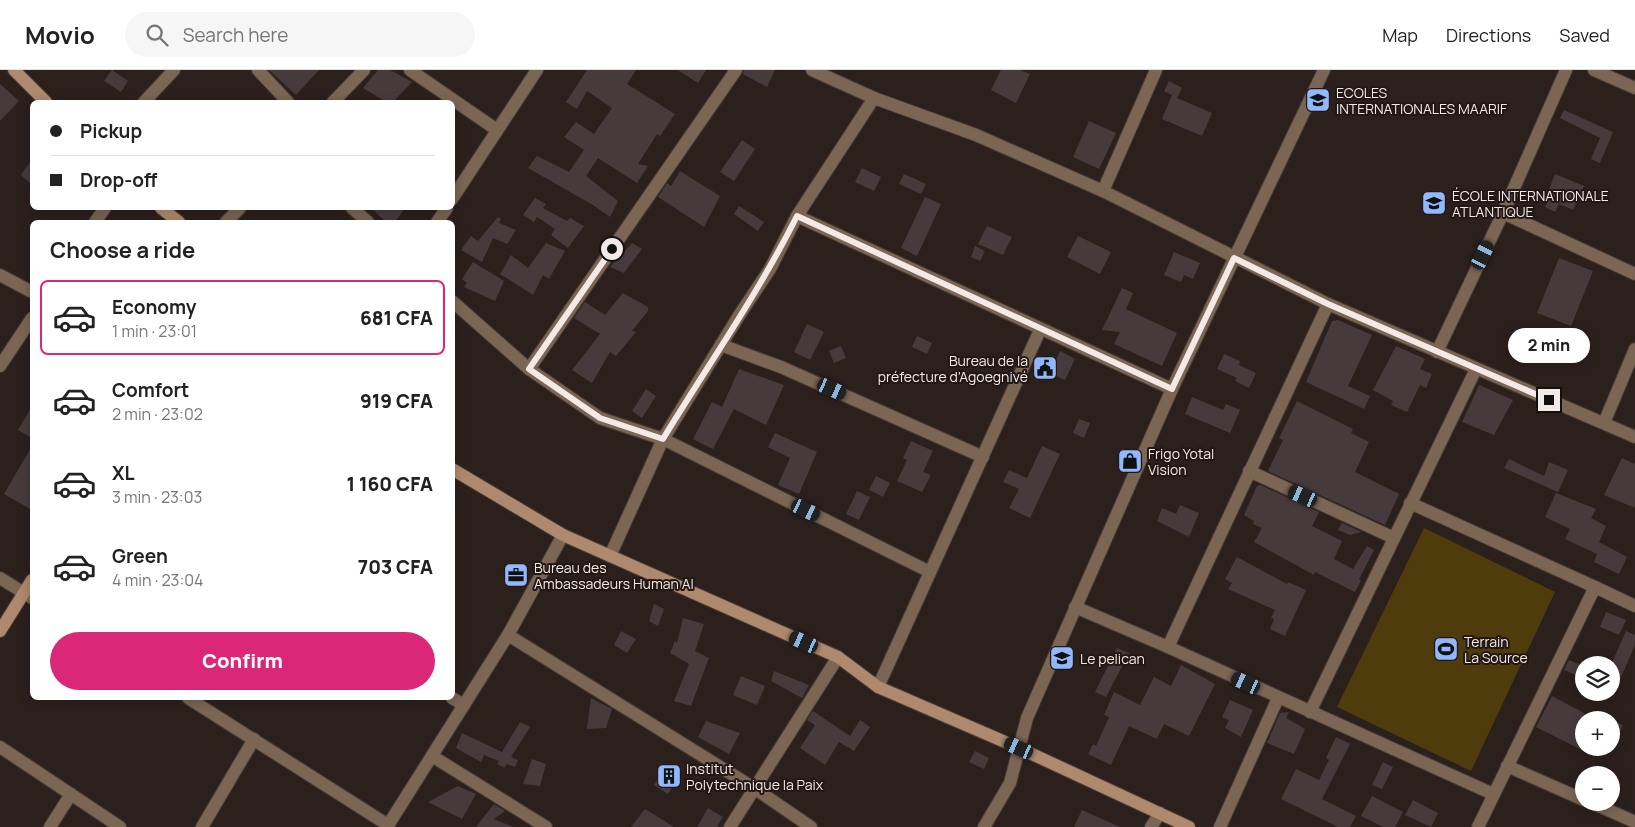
<!DOCTYPE html>
<html lang="en">
<head>
<meta charset="utf-8">
<style>
  body { margin:0; font-family:Manrope,sans-serif; background:#f6f6f6; color:#222; height:100vh; display:flex; flex-direction:column; font-size:19px; white-space:nowrap }
  * { box-sizing:border-box; margin:0 }
  p { font-size:16px; color:#767676 }
  .icon { flex:none; width:28px; height:28px; fill:none; stroke:currentColor; stroke-width:2; stroke-linecap:round; stroke-linejoin:round }
  .map { position:relative; flex:1; overflow:hidden }
  .panel { position:absolute; left:30px; top:150px; width:425px; height:480px; display:flex; flex-direction:column; background:#fff; border-radius:8px; box-shadow:0 2px 12px #0003 }
  .panel>* { flex:none }
  .guide { position:absolute; left:30px; top:30px; width:425px; height:110px; border-radius:8px; box-shadow:0 2px 12px #0003; display:grid; align-content:center; height:110px; padding:0 20px; background:#fff }
  .controls { position:absolute; left:1575px; top:586px; display:grid; gap:10px }
  .controls a { display:grid; place-items:center; width:45px; height:45px; border-radius:50%; background:#fff; box-shadow:0 2px 12px #0003; font-size:25px }
  .end { position:absolute; width:22px; height:22px; margin:-11px; border:6px solid #f3eae8; background:#111; box-shadow:0 0 0 2px #111 }
  .from { border-radius:50% }
  .bubble { position:absolute; height:35px; border-radius:18px; background:#fff; box-shadow:0 2px 12px #0003; font-size:16px; font-weight:800; line-height:35px; text-align:center }
  .car { position:absolute; width:15px; height:30px; margin:-15px -8px; border-radius:6px; box-shadow:0 0 4px 1px #0007; background:linear-gradient(#222 24%,#8ab4d8 0 40%,#222 0 76%,#8ab4d8 0 86%,#222 0) }
  .guide b { display:flex; align-items:center; gap:18px; height:48px; font-size:19px }
  .guide b+b { border-top:1px solid #e0e0e0 }
  .guide i { width:12px; height:12px; background:#222 }
  ul { padding:0; list-style:none }
  li { display:flex; align-items:center; gap:15px; height:75px; margin:0 10px 8px; padding:0 10px; border:2px solid transparent; border-radius:8px }
  li div { flex:1 }
  li b { display:block; font-size:19px }
  li em { font-style:normal; font-weight:800 }
  li.current { border-color:#db2777 }
  li>.icon { width:45px; height:45px; stroke-width:1.5 }
  h2 { padding:0 20px; font-size:22px; line-height:60px }
  .action { display:flex; gap:10px; margin-top:auto; padding:10px 20px }
  .action a { flex:1; height:58px; border-radius:30px; background:#db2777; color:#fff; font-size:20px; font-weight:800; line-height:58px; text-align:center }
  header { display:flex; align-items:center; gap:30px; box-sizing:border-box; height:70px; padding:0 25px; background:#fff; border-bottom:1px solid #e0e0e0 }
  header strong { font-size:24px }
  nav { display:flex; gap:28px; margin-inline-start:auto; font-size:18px }
  .search { width:350px; height:45px; background:#f6f6f6; display:flex; align-items:center; gap:12px; box-sizing:border-box; padding:0 18px; border-radius:28px; color:#767676; font-size:19px }
  .map>svg:first-child { display:block }
</style>
</head>
<body>
<header>
<strong>Movio</strong>
<div class="search"><svg class="icon" aria-label="search" viewBox="0 0 24 24"><circle cx="10" cy="10" r="6"/><path d="M15 15l6 6"/></svg>Search here</div>
<nav><a>Map</a><a>Directions</a><a>Saved</a></nav>
</header>
<div class="map">
<svg width="1635" height="757" viewBox="0 0 1635 757">
  <rect width="100%" height="100%" fill="#2c201d"/>
  <!-- green -->
  <path fill="#4f3c0d" d="M1424 458 1555 522 1471 701 1337 637Z"/>
  <!-- building -->
  <g fill="#473a3c">
    <path d="M112 0 128 11 121 22 104 11Z"/>
    <path d="M269 0H319L296 25Z"/>
    <path d="M378 0H390L412 12 393 32H386L363 18Z"/>
    <path d="M587 0H636L627 14 675 44 660 66 657 64 638 94 648 96 637 113 598 88 586 106 618 131 610 147 593 135 528 98 537 86 569 102 584 80 564 67 576 52 594 64 612 38 587 21 577 39 566 32Z"/>
    <path d="M678 0H706L698 13Z"/>
    <path d="M744 0H775L767 17 743 4Z"/>
    <path d="M1001 0H1020L1030 4 1016 33 991 20Z"/>
    <path d="M1169 11 1182 18 1177 28 1212 43 1202 66 1162 49 1172 25 1176 27 1164 21Z"/>
    <path d="M0 14 19 31 0 51Z"/>
    <path d="M1564 40 1613 62 1600 93 1591 89 1600 68 1560 48Z"/>
    <path d="M1089 51 1116 63 1099 99 1073 87Z"/>
    <path d="M742 70 755 79 734 111 720 102Z"/>
    <path d="M32 89V115L21 105Z"/>
    <path d="M862 98 881 107 874 121 855 112Z"/>
    <path d="M680 101 720 126 704 157 658 127 667 113 671 116Z"/>
    <path d="M904 104 926 114 921 124 899 114Z"/>
    <path d="M1555 104 1584 116 1573 140 1559 134 1555 142 1545 137 1549 129 1546 127Z"/>
    <path d="M925 127 941 134 917 186 901 178Z"/>
    <path d="M535 128 546 134 543 138 567 151 570 148 584 156 568 178 551 165 555 159 537 147 534 152 523 145Z"/>
    <path d="M739 136 764 152 758 161 734 144Z"/>
    <path d="M371 138H405L395 152H386Z"/>
    <path d="M498 147 501 149 499 153 516 160 507 174 493 168 482 192 461 180 471 166 478 171Z"/>
    <path d="M987 156 1012 167 1003 185 978 174Z"/>
    <path d="M1078 166 1111 182 1100 204 1067 187Z"/>
    <path d="M546 173 565 181 549 209 543 205 533 225 500 204 511 185 528 198Z"/>
    <path d="M632 173 642 179 624 203 610 197Z"/>
    <path d="M975 176 985 181 980 191 971 187Z"/>
    <path d="M1174 182 1200 193 1193 209 1184 205 1181 212 1164 205Z"/>
    <path d="M1559 188 1593 201 1571 256 1537 243Z"/>
    <path d="M473 192 504 211 495 231 464 217 467 213 462 209Z"/>
    <path d="M1122 218 1133 223 1126 239 1177 263 1162 296 1114 274 1120 262 1102 260Z"/>
    <path d="M623 223 648 237V241L632 261 636 262 616 286 610 282 592 313 572 300 600 264 574 248 585 232 605 245Z"/>
    <path d="M1338 250 1372 265 1348 316 1370 326 1364 339 1306 312 1332 251Z"/>
    <path d="M807 254 824 262 810 290 794 282Z"/>
    <path d="M1564 260 1591 272 1584 287 1558 275Z"/>
    <path d="M917 266 932 273 927 284 912 277Z"/>
    <path d="M841 276 846 288 834 293 829 281Z"/>
    <path d="M1396 276 1425 289 1420 299 1432 304 1426 318 1420 315 1407 342 1391 335 1393 331 1373 320Z"/>
    <path d="M1060 281 1075 289 1065 310 1050 303Z"/>
    <path d="M1224 284 1240 291 1239 295 1256 303 1249 318 1235 311 1237 308 1217 299Z"/>
    <path d="M739 299 784 315 766 355 734 339 713 379 693 369 712 332 722 337Z"/>
    <path d="M1479 315 1513 330 1494 365 1462 352Z"/>
    <path d="M646 319 656 326 642 348 632 341Z"/>
    <path d="M1192 327 1223 340 1226 334 1240 340 1230 363 1185 344Z"/>
    <path d="M1297 331 1353 359 1351 363 1369 372 1355 402 1399 424 1385 455 1268 401 1283 370 1279 368Z"/>
    <path d="M32 336V368L18 360Z"/>
    <path d="M1079 349 1090 353 1084 368 1073 363Z"/>
    <path d="M775 363 817 382 799 424 778 415 790 388 768 377Z"/>
    <path d="M911 371 933 381 923 402 931 405 922 422 897 411 907 390 903 388Z"/>
    <path d="M32 376V440L4 424Z"/>
    <path d="M1042 376 1060 384 1030 448 1009 438 1019 419 1003 412 1009 400 1027 408Z"/>
    <path d="M1622 388 1635 394V438L1604 425Z"/>
    <path d="M1509 389 1544 406 1549 392 1568 400 1558 422 1504 398Z"/>
    <path d="M876 406 890 413 883 427 869 420Z"/>
    <path d="M1260 415 1319 442 1312 456 1342 471 1334 489 1353 499 1367 476 1374 480 1359 509 1361 511 1355 522 1315 502 1314 505 1254 472 1262 458 1253 454 1254 451 1244 445 1257 416Z"/>
    <path d="M857 421 870 427 859 450 846 444Z"/>
    <path d="M1556 423 1596 439 1591 448 1606 456 1599 472 1627 487 1619 504 1594 492 1597 484 1565 469 1570 459 1545 447Z"/>
    <path d="M1180 435 1199 443 1189 467 1157 451 1162 438 1176 444Z"/>
    <path d="M1342 453 1362 462 1350 465 1338 460Z"/>
    <path d="M1237 487 1287 514 1288 512 1306 520 1285 566 1270 559 1274 549 1271 548 1275 540 1228 519 1232 513 1225 509Z"/>
    <path d="M654 534 664 539 658 556 649 551Z"/>
    <path d="M1606 542 1626 550 1619 565 1600 557Z"/>
    <path d="M683 548 704 554 695 581 709 588 691 636 674 631 689 594 670 583 675 571 677 573Z"/>
    <path d="M621 561 636 569 627 583 614 575Z"/>
    <path d="M1626 561 1635 565V575L1619 612 1611 609V595Z"/>
    <path d="M1117 578 1129 583 1106 627 1095 622Z"/>
    <path d="M1569 590 1584 596V608L1564 600Z"/>
    <path d="M1181 595 1215 614 1189 666 1164 654 1157 669 1129 656 1111 695 1088 684 1093 674 1096 676 1109 647 1104 645 1114 622 1140 635 1154 607 1171 616Z"/>
    <path d="M774 601 809 615 802 628 771 611Z"/>
    <path d="M741 606 765 616 757 635 733 625Z"/>
    <path d="M1552 626 1584 643V681L1536 657Z"/>
    <path d="M591 628 612 639 606 658 587 659Z"/>
    <path d="M1230 630 1253 640 1241 667 1225 658 1229 650 1222 647Z"/>
    <path d="M813 641 850 666 860 650 870 657 854 681 839 672 825 695 800 678 815 655 807 650Z"/>
    <path d="M1289 642 1286 648 1305 659 1294 684 1267 673 1280 643Z"/>
    <path d="M1611 650 1623 655 1611 683Z"/>
    <path d="M706 651 740 663 729 684 698 667Z"/>
    <path d="M520 652 530 657 511 687 518 690 515 697 507 694 504 698 497 694 499 691 484 685 481 692 456 678 462 663 502 682Z"/>
    <path d="M1336 667 1350 674 1322 729 1356 746 1350 757H1338L1281 729 1296 699 1319 710 1329 690 1326 688Z"/>
    <path d="M975 681 989 688 984 699 969 692Z"/>
    <path d="M532 689 546 694 540 716 523 714Z"/>
    <path d="M1383 692 1393 697 1382 719 1372 715Z"/>
    <path d="M662 702 677 709 668 724 654 715Z"/>
    <path d="M458 716 476 724 462 749 428 732Z"/>
    <path d="M1372 726 1403 742 1395 757H1383L1361 746Z"/>
    <path d="M1413 730 1438 743 1431 757 1405 745Z"/>
    <path d="M494 734 505 741 494 749 513 757H476Z"/>
    <path d="M708 738 723 747 717 757H697Z"/>
    <path d="M645 739 674 757H631Z"/>
    <path d="M1082 740 1120 757H1074Z"/>
  </g>
  <g fill="none" stroke-linecap="round" stroke-linejoin="round">
    <defs>
      <g id="street">
        <path d="M258 0 288 32"/>
        <path d="M410 0 497 60"/>
        <path d="M812 0 874 28 976 65 1103 121 1328 234 1635 367"/>
        <path d="M1594 0 1635 18"/>
        <path d="M144 32 174 0"/>
        <path d="M333 32 364 0"/>
        <path d="M1103 121 1156 0"/>
        <path d="M452 129 537 0"/>
        <path d="M352 138 368 152"/>
        <path d="M1503 143 1635 204"/>
        <path d="M797 146 1172 319"/>
        <path d="M95 152 105 138"/>
        <path d="M226 152 240 138"/>
        <path d="M437 152 447 138"/>
        <path d="M0 205 32 222"/>
        <path d="M452 231 529 299 600 348 663 369 930 502"/>
        <path d="M721 275 781 297 983 387"/>
        <path d="M1437 282 1503 143 1566 0"/>
        <path d="M0 296 32 248"/>
        <path d="M529 299 736 0"/>
        <path d="M1604 353 1635 279"/>
        <path d="M1249 401 1394 468"/>
        <path d="M1410 433 1595 517"/>
        <path d="M610 486 663 369 740 244 770 199 797 146 874 28"/>
        <path d="M0 508 32 528"/>
        <path d="M1075 537 1168 577 1493 724"/>
        <path d="M508 565 754 718 811 757"/>
        <path d="M1168 577 1328 234"/>
        <path d="M878 617 1040 260"/>
        <path d="M188 628 388 755"/>
        <path d="M452 628 464 635"/>
        <path d="M1310 642 1476 299"/>
        <path d="M0 677 120 757"/>
        <path d="M432 686 546 757"/>
        <path d="M1507 696 1584 730"/>
        <path d="M1590 732 1635 752"/>
        <path d="M50 757 71 724"/>
        <path d="M202 757 254 669"/>
        <path d="M387 757 508 565 563 465"/>
        <path d="M730 757 838 587"/>
        <path d="M984 757 1010 713 1027 648 1172 319 1324 0"/>
        <path d="M1151 757 1160 743"/>
        <path d="M1220 757 1278 628"/>
        <path d="M1478 757 1595 517 1635 536"/>
      </g>
      <g id="secondary">
        <path d="M14 0 46 32"/>
        <path d="M161 138 179 152"/>
        <path d="M452 399 563 465 838 587 878 617 1019 678 1189 757"/>
        <path d="M0 561 32 510"/>
      </g>
    </defs>
    <!-- street casing -->
    <use href="#street" stroke="#483c39" stroke-width="14"/>
    <!-- secondary casing -->
    <use href="#secondary" stroke="#483c39" stroke-width="14"/>
    <!-- street -->
    <use href="#street" stroke="#7b6553" stroke-width="12"/>
    <!-- secondary -->
    <use href="#secondary" stroke="#ae896d" stroke-width="12"/>
  </g>
  <g fill="none" stroke-linecap="round" stroke-linejoin="round">
    <!-- route -->
    <path stroke="#f3eae8" stroke-width="6" d="M612 179 529 299 600 348 663 369C708 295 758 224 797 146L1172 319 1234 188 1328 234 1549 330"/>
  </g>
  <!-- icons -->
  <defs>
    <symbol id="school-square" viewBox="-11 -11 22 22"><rect x="-9" y="-9" width="18" height="18" rx="4" fill="#91b8fd" stroke="#221714"/><path d="M0-5L7-2L0 1L-7-2ZM-4 1L0 2.5L4 1V4Q0 6-4 4Z" fill="#111"/></symbol>
    <symbol id="civic-square" viewBox="-11 -11 22 22"><rect x="-9" y="-9" width="18" height="18" rx="4" fill="#91b8fd" stroke="#221714"/><path d="M-.6-6.5H3V-4.5H.6V-3L4-1V1h2V6H-6V1h2V-1L-.6-3ZM-1.2 2.5V6h2.4V2.5Z" fill="#111"/></symbol>
    <symbol id="shop-square" viewBox="-11 -11 22 22"><rect x="-9" y="-9" width="18" height="18" rx="4" fill="#91b8fd" stroke="#221714"/><path d="M-5-2.5h2.3a2.7 3.5 0 0 1 5.4 0H5L5.5 6h-11ZM-1.5-2.5h3a1.5 2.3 0 0 0-3 0Z" fill="#111"/></symbol>
    <symbol id="office-square" viewBox="-11 -11 22 22"><rect x="-9" y="-9" width="18" height="18" rx="4" fill="#91b8fd" stroke="#221714"/><path d="M-6-3h4V-5.5h4V-3h4V5H-6ZM-1-4.5V-3h2v-1.5ZM-6 0V1H6V0Z" fill="#111"/></symbol>
    <symbol id="stadium-square" viewBox="-11 -11 22 22"><rect x="-9" y="-9" width="18" height="18" rx="4" fill="#91b8fd" stroke="#221714"/><path d="M0-5a6.5 5 0 1 0 0 10a6.5 5 0 1 0 0-10ZM-3.5-1.8h7v3.6h-7Z" fill="#111"/></symbol>
    <symbol id="building-square" viewBox="-11 -11 22 22"><rect x="-9" y="-9" width="18" height="18" rx="4" fill="#91b8fd" stroke="#221714"/><path d="M-4-6H4V6H1V3H-1V6H-4ZM-2.5-4.3h1.7v1.8h-1.7ZM.8-4.3h1.7v1.8H.8ZM-2.5-1h1.7V.8h-1.7ZM.8-1h1.7V.8H.8Z" fill="#111"/></symbol>
  </defs>
  <g fill-rule="evenodd">
    <use href="#school-square" x="1304" y="16" width="28" height="28"/>
    <use href="#school-square" x="1420" y="119" width="28" height="28"/>
    <use href="#civic-square" x="1031" y="284" width="28" height="28"/>
    <use href="#shop-square" x="1116" y="377" width="28" height="28"/>
    <use href="#office-square" x="502" y="491" width="28" height="28"/>
    <use href="#stadium-square" x="1432" y="565" width="28" height="28"/>
    <use href="#school-square" x="1048" y="574" width="28" height="28"/>
    <use href="#building-square" x="655" y="692" width="28" height="28"/>
  </g>
  <g text-anchor="middle" dominant-baseline="central" stroke-width="4" stroke-linejoin="round" paint-order="stroke">
    <!-- poi labels -->
    <g font-size="14" fill="#f3eae8" stroke="#221714" text-anchor="start">
      <text x="1336" y="22">ECOLES<tspan x="1336" dy="16">INTERNATIONALES MAARIF</tspan></text>
      <text x="1452" y="125">ÉCOLE INTERNATIONALE<tspan x="1452" dy="16">ATLANTIQUE</tspan></text>
      <text x="1028" y="290" text-anchor="end">Bureau de la<tspan x="1028" dy="16">préfecture d'Agoegnivé</tspan></text>
      <text x="1148" y="383">Frigo Yotal<tspan x="1148" dy="16">Vision</tspan></text>
      <text x="534" y="497">Bureau des<tspan x="534" dy="16">Ambassadeurs Human AI</tspan></text>
      <text x="1464" y="571">Terrain<tspan x="1464" dy="16">La Source</tspan></text>
      <text x="1080" y="588">Le pelican</text>
      <text x="686" y="698">Institut<tspan x="686" dy="16">Polytechnique la Paix</tspan></text>
    </g>
  </g>
</svg>
<div class="controls">
<a><svg class="icon" aria-label="layers" viewBox="0 0 24 24"><path d="M12 4l9 5-9 5-9-5zM3 14l9 5 9-5"/></svg></a>
<a>+</a>
<a>−</a>
</div>
<i class="end from" style="left:612px;top:179px"></i>
<i class="end" style="left:1549px;top:330px"></i>
<div class="bubble" style="left:1508px;top:258px;width:82px">2 min</div>
<i class="car" style="left:1483px;top:185px;rotate:26deg"></i>
<i class="car" style="left:832px;top:319px;rotate:114deg"></i>
<i class="car" style="left:1303px;top:426px;rotate:294deg"></i>
<i class="car" style="left:806px;top:440px;rotate:116deg"></i>
<i class="car" style="left:804px;top:572px;rotate:294deg"></i>
<i class="car" style="left:1246px;top:613px;rotate:295deg"></i>
<i class="car" style="left:1019px;top:678px;rotate:294deg"></i>
<div class="guide">
<b><i class="from"></i>Pickup</b>
<b><i></i>Drop-off</b>
</div>
<section class="panel">
<h2>Choose a ride</h2>
<ul>
<li class="current"><svg class="icon" aria-label="car" viewBox="0 0 24 24"><path d="M5 17H2v-5l4-1 3-4h7l3 4 3 1v5h-3M9 17h6M6 11h13"/><circle cx="7" cy="17" r="2"/><circle cx="17" cy="17" r="2"/></svg><div><b>Economy</b><p>1 min · 23:01</p></div><em>681 CFA</em></li>
<li><svg class="icon" aria-label="car" viewBox="0 0 24 24"><path d="M5 17H2v-5l4-1 3-4h7l3 4 3 1v5h-3M9 17h6M6 11h13"/><circle cx="7" cy="17" r="2"/><circle cx="17" cy="17" r="2"/></svg><div><b>Comfort</b><p>2 min · 23:02</p></div><em>919 CFA</em></li>
<li><svg class="icon" aria-label="car" viewBox="0 0 24 24"><path d="M5 17H2v-5l4-1 3-4h7l3 4 3 1v5h-3M9 17h6M6 11h13"/><circle cx="7" cy="17" r="2"/><circle cx="17" cy="17" r="2"/></svg><div><b>XL</b><p>3 min · 23:03</p></div><em>1 160 CFA</em></li>
<li><svg class="icon" aria-label="car" viewBox="0 0 24 24"><path d="M5 17H2v-5l4-1 3-4h7l3 4 3 1v5h-3M9 17h6M6 11h13"/><circle cx="7" cy="17" r="2"/><circle cx="17" cy="17" r="2"/></svg><div><b>Green</b><p>4 min · 23:04</p></div><em>703 CFA</em></li>
</ul>
<div class="action"><a>Confirm</a></div>
</section>
</div>
</body>
</html>
